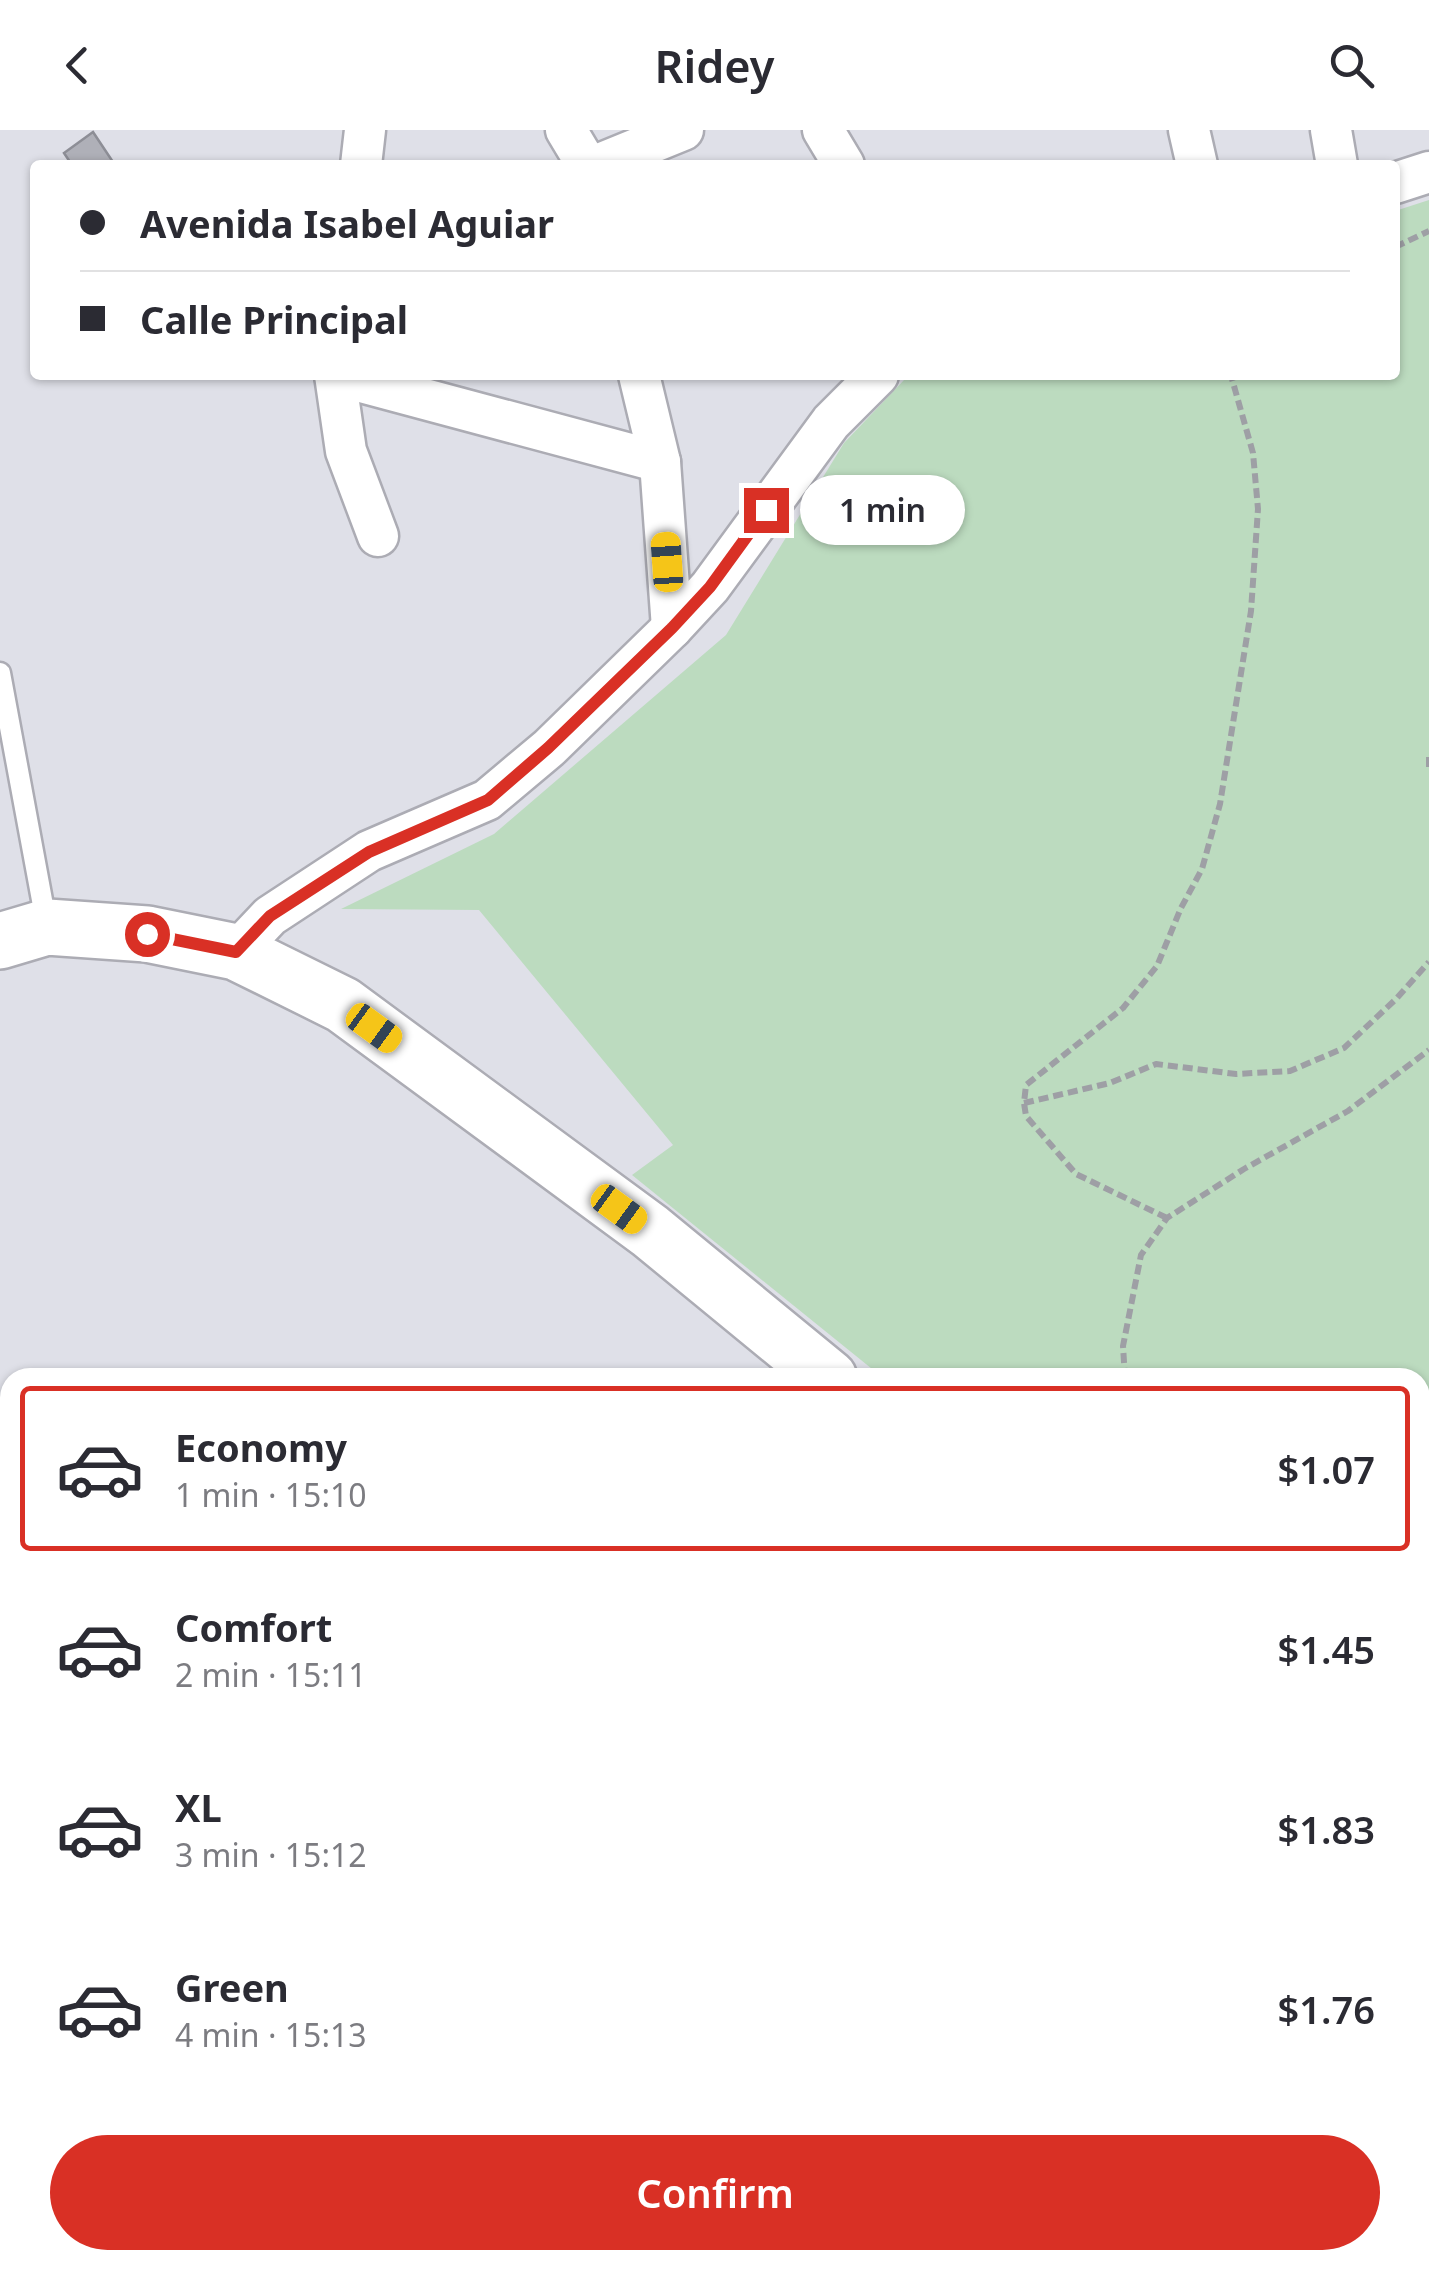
<!DOCTYPE html>
<html lang="en">
<head>
<meta charset="utf-8">
<style>
  body { margin:0; font-family:"Noto Sans",sans-serif; background:#f7f7f7; color:#2b2b33; height:100vh; display:flex; flex-direction:column; font-size:38px; white-space:nowrap }
  * { box-sizing:border-box; margin:0 }
  p { font-size:32px; color:#7c7c81 }
  .icon { flex:none; width:55px; height:55px; fill:none; stroke:currentColor; stroke-width:2; stroke-linecap:round; stroke-linejoin:round }
  .map { position:relative; flex:1; overflow:hidden }
  .sheet { position:absolute; left:0px; top:1238px; width:1430px; height:902px; display:flex; flex-direction:column; background:#fff; border-radius:30px 30px 0 0; box-shadow:0 2px 8px #0004 }
  .sheet>* { flex:none }
  .guide { position:absolute; left:30px; top:30px; width:1370px; height:220px; border-radius:10px; box-shadow:0 2px 8px #0004; display:grid; align-content:center; height:220px; padding:0 50px; background:#fff }
  .end { position:absolute; width:45px; height:45px; margin:-22px; border:12px solid #d93025; background:#fff; box-shadow:0 0 0 5px #fff }
  .from { border-radius:50% }
  .bubble { position:absolute; height:70px; border-radius:35px; background:#fff; box-shadow:0 2px 8px #0004; font-size:32px; font-weight:600; line-height:70px; text-align:center }
  .car { position:absolute; width:30px; height:60px; margin:-30px -15px; border-radius:12px; box-shadow:0 0 8px 2px #0007; background:linear-gradient(#f5c518 24%,#345 0 40%,#f5c518 0 76%,#345 0 86%,#f5c518 0) }
  .guide b { display:flex; align-items:center; gap:35px; height:95px; font-size:38px }
  .guide b+b { border-top:2px solid #e1e1e2 }
  .guide i { width:25px; height:25px; background:#2b2b33 }
  ul { padding:18px 0 0; list-style:none }
  li { display:flex; align-items:center; gap:30px; height:165px; margin:0 20px 15px; padding:0 30px; border:5px solid transparent; border-radius:10px }
  li div { flex:1 }
  li b { display:block; font-size:38px }
  li em { font-style:normal; font-weight:600 }
  li.current { border-color:#d93025 }
  li>.icon { width:90px; height:90px; stroke-width:1.5 }
  .button { display:flex; gap:20px; margin-top:auto; padding:20px 50px }
  .button a { flex:1; height:115px; border-radius:60px; background:#d93025; color:#fff; font-size:40px; font-weight:600; line-height:115px; text-align:center }
  header { display:flex; justify-content:space-between; align-items:center; height:130px; padding:0 50px; background:#fff; font-size:45px; font-weight:600 }
  .map>svg:first-child { display:block }
</style>
</head>
<body>
<header><svg class="icon" aria-label="back" viewBox="0 0 24 24"><path d="M15 5l-7 7 7 7"/></svg>Ridey<svg class="icon" aria-label="search" viewBox="0 0 24 24"><circle cx="10" cy="10" r="6"/><path d="M15 15l6 6"/></svg></header>
<div class="map">
<svg width="1429" height="2139" viewBox="0 0 1429 2139">
  <rect width="100%" height="100%" fill="#dfe0e8"/>
  <!-- green -->
  <path fill="#bcdbbf" d="M1429 70V1705L1420 1697V1248L882 1247 632 1045 673 1015 479 780 341 779 494 704 726 505 844 313 904 250 917 245H1395V81Z"/>
  <!-- building -->
  <g fill="#afb0b8" stroke="#8d8e96" stroke-width="2.5">
    <path d="M93 2 115 35H72L64 23Z"/>
    <path d="M0 1424 10 1459V1462L0 1465Z"/>
    <path d="M517 2130H587V2139H518Z"/>
    <path d="M670 2130H734L742 2139H660Z"/>
  </g>
  <g fill="none" stroke-linecap="round" stroke-linejoin="round">
    <defs>
      <g id="service">
        <path d="M0 543 47 797"/>
        <path d="M0 1360 10 1397"/>
        <path d="M0 1485 10 1481"/>
        <path d="M309 2139 315 2130"/>
      </g>
      <g id="minor">
        <path d="M566 0 587 35"/>
        <path d="M823 0 844 35"/>
        <path d="M1189 0 1197 35"/>
        <path d="M1331 0 1337 35"/>
        <path d="M361 35 365 0"/>
        <path d="M597 35 683 0"/>
        <path d="M1395 53 1429 42"/>
        <path d="M335 245 660 332"/>
        <path d="M335 245 346 321 378 406"/>
        <path d="M639 245 660 332 672 498"/>
        <path d="M236 822 270 786 369 721 487 670 549 618 672 498 710 457 831 292 878 245"/>
        <path d="M0 1745 10 1742"/>
      </g>
      <g id="secondary">
        <path d="M0 811 47 797 147 804 236 822 343 875 650 1101 829 1248"/>
        <path d="M1420 1740 1429 1748"/>
      </g>
    </defs>
    <!-- service casing -->
    <use href="#service" stroke="#acacb4" stroke-width="25"/>
    <!-- minor casing -->
    <use href="#minor" stroke="#acacb4" stroke-width="45"/>
    <!-- secondary casing -->
    <use href="#secondary" stroke="#acacb4" stroke-width="60"/>
    <!-- path -->
    <g stroke="#9e9fa5" stroke-width="6" stroke-dasharray="10 5" stroke-linecap="butt">
      <path d="M1395 117 1429 101"/>
      <path d="M1429 627V640"/>
      <path d="M1024 973 1110 953 1156 934 1236 944 1290 941 1344 918 1396 869 1429 832"/>
      <path d="M1167 1088 1076 1044 1026 986 1024 973 1026 955 1123 878 1157 836 1181 778 1202 739 1220 674 1251 481 1258 379 1253 323 1232 249 1233 245"/>
      <path d="M1125 1248 1123 1216 1141 1125 1167 1088 1244 1039 1348 981 1429 920"/>
      <path d="M1420 1502 1429 1514"/>
    </g>
    <!-- service -->
    <use href="#service" stroke="#fff" stroke-width="20"/>
    <!-- minor -->
    <use href="#minor" stroke="#fff" stroke-width="40"/>
    <!-- secondary -->
    <use href="#secondary" stroke="#fff" stroke-width="55"/>
  </g>
  <g fill="none" stroke-linecap="round" stroke-linejoin="round">
    <!-- route -->
    <path stroke="#d93025" stroke-width="12" d="M147 804 236 822 270 786 369 722 488 670 548 618 672 498 710 457 766 380"/>
  </g>
</svg>
<i class="end from" style="left:147px;top:804px"></i>
<i class="end" style="left:766px;top:380px"></i>
<div class="bubble" style="left:800px;top:345px;width:165px">1 min</div>
<i class="car" style="left:667px;top:432px;rotate:356deg"></i>
<i class="car" style="left:374px;top:898px;rotate:126deg"></i>
<i class="car" style="left:619px;top:1079px;rotate:126deg"></i>
<div class="guide">
<b><i class="from"></i>Avenida Isabel Aguiar</b>
<b><i></i>Calle Principal</b>
</div>
<section class="sheet">
<ul>
<li class="current"><svg class="icon" aria-label="car" viewBox="0 0 24 24"><path d="M5 17H2v-5l4-1 3-4h7l3 4 3 1v5h-3M9 17h6M6 11h13"/><circle cx="7" cy="17" r="2"/><circle cx="17" cy="17" r="2"/></svg><div><b>Economy</b><p>1 min · 15:10</p></div><em>$1.07</em></li>
<li><svg class="icon" aria-label="car" viewBox="0 0 24 24"><path d="M5 17H2v-5l4-1 3-4h7l3 4 3 1v5h-3M9 17h6M6 11h13"/><circle cx="7" cy="17" r="2"/><circle cx="17" cy="17" r="2"/></svg><div><b>Comfort</b><p>2 min · 15:11</p></div><em>$1.45</em></li>
<li><svg class="icon" aria-label="car" viewBox="0 0 24 24"><path d="M5 17H2v-5l4-1 3-4h7l3 4 3 1v5h-3M9 17h6M6 11h13"/><circle cx="7" cy="17" r="2"/><circle cx="17" cy="17" r="2"/></svg><div><b>XL</b><p>3 min · 15:12</p></div><em>$1.83</em></li>
<li><svg class="icon" aria-label="car" viewBox="0 0 24 24"><path d="M5 17H2v-5l4-1 3-4h7l3 4 3 1v5h-3M9 17h6M6 11h13"/><circle cx="7" cy="17" r="2"/><circle cx="17" cy="17" r="2"/></svg><div><b>Green</b><p>4 min · 15:13</p></div><em>$1.76</em></li>
</ul>
<div class="button"><a>Confirm</a></div>
</section>
</div>
</body>
</html>
